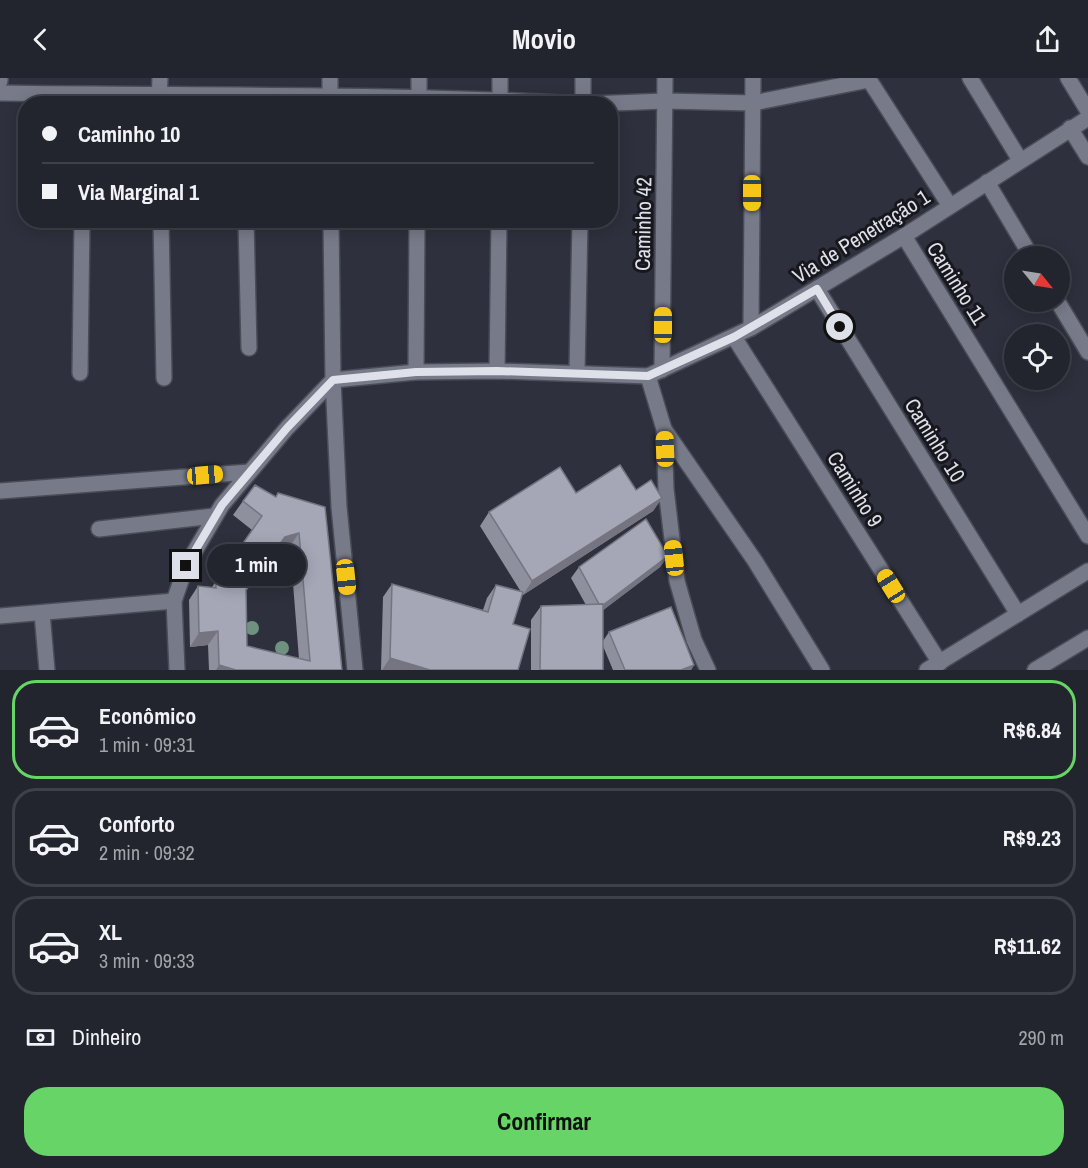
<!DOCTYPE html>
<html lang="pt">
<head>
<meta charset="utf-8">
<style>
  body { margin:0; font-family:"Archivo Narrow",sans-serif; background:#2a2c36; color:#f1f3f6; height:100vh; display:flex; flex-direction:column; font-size:22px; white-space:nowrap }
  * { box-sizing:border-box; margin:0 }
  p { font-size:20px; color:#a2a4aa }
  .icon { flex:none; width:33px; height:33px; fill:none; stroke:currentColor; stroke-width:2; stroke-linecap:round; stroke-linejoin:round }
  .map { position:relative; height:592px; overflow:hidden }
  .drawer { display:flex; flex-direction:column; background:#22242e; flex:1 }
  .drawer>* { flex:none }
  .top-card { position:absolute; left:18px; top:18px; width:600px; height:132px; border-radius:24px; box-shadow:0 3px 15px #0003,0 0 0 2px #3f414a; display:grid; align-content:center; height:132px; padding:0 24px; background:#22242e }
  .needle { width:39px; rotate:120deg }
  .buttons { position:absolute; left:1004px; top:168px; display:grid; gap:12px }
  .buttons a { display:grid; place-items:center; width:66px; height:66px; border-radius:50%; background:#22242e; box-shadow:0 3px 15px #0003,0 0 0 2px #3f414a; font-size:30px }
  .end { position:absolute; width:27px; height:27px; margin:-14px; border:8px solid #dfe1ea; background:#111; box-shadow:0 0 0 3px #111 }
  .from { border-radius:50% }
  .bubble { position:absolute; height:42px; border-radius:21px; background:#22242e; box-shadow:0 3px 15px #0003,0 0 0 2px #3f414a; font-size:20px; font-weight:800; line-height:42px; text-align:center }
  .car { position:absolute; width:18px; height:36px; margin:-18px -9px; border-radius:8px; box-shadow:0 0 4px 2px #0007; background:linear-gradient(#f5c518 24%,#345 0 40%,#f5c518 0 76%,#345 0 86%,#f5c518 0) }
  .top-card b { display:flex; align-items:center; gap:21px; height:57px; font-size:22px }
  .top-card b+b { border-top:2px solid #3f414a }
  .top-card i { width:15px; height:15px; background:#f1f3f6 }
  ul { padding:10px 0 0; list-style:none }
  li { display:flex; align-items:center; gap:18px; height:99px; margin:0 12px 9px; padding:0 12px; border:3px solid #3f414a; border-radius:24px }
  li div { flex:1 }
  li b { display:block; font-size:22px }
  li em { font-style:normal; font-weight:800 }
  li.current { border-color:#66d466 }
  li>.icon { width:54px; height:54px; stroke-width:1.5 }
  .pay { display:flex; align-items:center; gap:15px; height:66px; padding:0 24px; font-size:22px }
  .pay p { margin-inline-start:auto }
  .button { display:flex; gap:12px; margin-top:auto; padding:12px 24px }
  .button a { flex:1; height:69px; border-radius:24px; background:#66d466; color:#111; font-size:24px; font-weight:800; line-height:69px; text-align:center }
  header { display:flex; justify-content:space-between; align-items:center; height:78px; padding:0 24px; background:#22242e; font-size:27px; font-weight:800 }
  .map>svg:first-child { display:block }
</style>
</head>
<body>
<header><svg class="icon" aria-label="back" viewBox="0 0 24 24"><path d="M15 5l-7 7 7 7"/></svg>Movio<svg class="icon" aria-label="share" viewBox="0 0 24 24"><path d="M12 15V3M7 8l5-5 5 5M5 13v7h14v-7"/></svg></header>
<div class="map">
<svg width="1088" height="592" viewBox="0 0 1088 592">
  <rect width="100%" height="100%" fill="#2e303d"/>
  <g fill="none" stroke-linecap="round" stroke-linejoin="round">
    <defs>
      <g id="minor">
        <path d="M868 0 950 128"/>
        <path d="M970 0 1020 82"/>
        <path d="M1068 0 1088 33"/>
        <path d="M0 3V0"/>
        <path d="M0 15C193 18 387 15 580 26"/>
        <path d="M159 26 160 0"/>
        <path d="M330 26V0"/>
        <path d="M419 26V0"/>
        <path d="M500 26V0"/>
        <path d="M583 26V0"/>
        <path d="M589 26 665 23 753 25 869 2"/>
        <path d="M1070 50 1088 79"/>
        <path d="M987 104 1031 178"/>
        <path d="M161 142 164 300"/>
        <path d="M246 142 249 270"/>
        <path d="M331 142 333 302 339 429 355 592"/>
        <path d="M904 158 1088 458"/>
        <path d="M817 211 1018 536"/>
        <path d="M1058 224 1088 274"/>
        <path d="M751 250 753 0"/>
        <path d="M734 259 940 585"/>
        <path d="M662 292 665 0"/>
        <path d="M497 293 499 142"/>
        <path d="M416 294 417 142"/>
        <path d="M577 294 580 142"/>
        <path d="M80 295 82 142"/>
        <path d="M648 298 664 351 666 411 677 503 694 562 708 592"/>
        <path d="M664 351 755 483 822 592"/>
        <path d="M0 413 249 394"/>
        <path d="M99 451 214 438"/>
        <path d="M42 535 47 592"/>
        <path d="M0 538 174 523"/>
        <path d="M177 592 174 523 186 488 222 427 287 350 333 302 416 294 497 293 648 298 751 250 904 158 1088 40"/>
        <path d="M927 592 1088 493"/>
        <path d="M1035 592 1088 560"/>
      </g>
    </defs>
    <!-- minor casing -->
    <use href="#minor" stroke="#4a4c57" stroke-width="18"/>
    <!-- minor -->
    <use href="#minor" stroke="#777a89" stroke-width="15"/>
  </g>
  <!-- trees -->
  <g fill="#6e9180">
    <circle cx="252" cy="550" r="7"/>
    <circle cx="282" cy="570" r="7"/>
  </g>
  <!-- wall -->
  <g fill="#8e909d" fill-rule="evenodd">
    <path d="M636 412 662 420 653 433 523 517 522 516 513 546 518 592H381L383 519 392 506 483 532 487 520 496 507 521 514 480 448 489 434 576 415Z"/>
    <path d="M275 419 325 429 342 592H209L208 567 190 569 189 522 198 508 212 509 252 452 233 437 243 423ZM290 468 299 581 247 568 246 513 276 473Z"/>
    <path d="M668 478 660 489 603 532V563L609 554 694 587 691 592H613L603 568V592H531V542L541 528 586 527 571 500 579 489Z"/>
  </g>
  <!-- shaded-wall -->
  <g fill="#747580">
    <path d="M662 420 653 433 523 517 532 503Z"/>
    <path d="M299 455 290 468 276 473 285 459Z"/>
    <path d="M668 478 660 489 593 540 601 529Z"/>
    <path d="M218 553 208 567 190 569 199 555Z"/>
    <path d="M390 580 430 592H382Z"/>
    <path d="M219 587 236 592H216Z"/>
    <path d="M694 587 691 592H681Z"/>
  </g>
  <!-- building -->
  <g fill="#a5a7b7" stroke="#747580" stroke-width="1.5" fill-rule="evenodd">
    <path d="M620 387 636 412 651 402 662 420 532 503 489 434 560 389 576 415Z"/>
    <path d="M255 407 276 419 278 415 325 429 342 592H236L219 587 218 553 199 555 198 508 216 510V504L262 438 243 423ZM299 455 310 583 247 568 246 512 285 459Z"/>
    <path d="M646 441 668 478 603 527V526H599L579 489Z"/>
    <path d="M392 506 488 534 496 507 523 514 513 546 530 551 518 592H430L390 580Z"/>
    <path d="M603 526V592H540L541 528Z"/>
    <path d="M671 529 694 587 681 592H625L609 554Z"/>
    <path d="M391 591H414L416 592H391Z"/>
  </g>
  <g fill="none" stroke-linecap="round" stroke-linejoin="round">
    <!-- route -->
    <path stroke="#dfe1ea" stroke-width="8" d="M186 488 222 427 287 350 333 302 416 294 497 293 648 298 734 259 817 211 840 249"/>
  </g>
  <g text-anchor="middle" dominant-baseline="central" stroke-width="6" stroke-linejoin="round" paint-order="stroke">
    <!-- street labels -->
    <g font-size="21" fill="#dfe1ea" stroke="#17181e">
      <text transform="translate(643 146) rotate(-89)">Caminho 42</text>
      <text transform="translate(861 158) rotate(-32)">Via de Penetração 1</text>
      <text transform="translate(957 205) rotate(58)">Caminho 11</text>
      <text transform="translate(935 362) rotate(58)">Caminho 10</text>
      <text transform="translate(855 411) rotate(58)">Caminho 9</text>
    </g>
  </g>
</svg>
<div class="buttons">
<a><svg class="needle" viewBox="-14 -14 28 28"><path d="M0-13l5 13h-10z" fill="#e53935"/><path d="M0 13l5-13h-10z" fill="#a2a4aa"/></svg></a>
<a><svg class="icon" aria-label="locate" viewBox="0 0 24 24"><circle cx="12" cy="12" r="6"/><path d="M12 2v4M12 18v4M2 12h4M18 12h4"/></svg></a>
</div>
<i class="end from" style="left:840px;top:249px"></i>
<i class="end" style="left:186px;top:488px"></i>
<div class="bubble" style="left:207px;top:466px;width:99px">1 min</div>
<i class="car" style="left:752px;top:115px;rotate:180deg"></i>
<i class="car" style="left:663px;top:247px;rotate:0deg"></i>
<i class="car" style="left:665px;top:371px;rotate:358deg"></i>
<i class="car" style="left:205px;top:397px;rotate:85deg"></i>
<i class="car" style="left:674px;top:480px;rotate:354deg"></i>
<i class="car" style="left:346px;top:499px;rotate:174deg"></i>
<i class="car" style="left:891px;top:508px;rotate:328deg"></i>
<div class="top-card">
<b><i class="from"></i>Caminho 10</b>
<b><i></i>Via Marginal 1</b>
</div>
</div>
<section class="drawer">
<ul>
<li class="current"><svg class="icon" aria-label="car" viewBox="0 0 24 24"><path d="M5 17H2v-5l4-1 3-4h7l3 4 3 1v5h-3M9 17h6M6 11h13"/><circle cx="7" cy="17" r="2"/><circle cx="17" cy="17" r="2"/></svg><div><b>Econômico</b><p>1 min · 09:31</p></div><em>R$6.84</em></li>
<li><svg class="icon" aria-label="car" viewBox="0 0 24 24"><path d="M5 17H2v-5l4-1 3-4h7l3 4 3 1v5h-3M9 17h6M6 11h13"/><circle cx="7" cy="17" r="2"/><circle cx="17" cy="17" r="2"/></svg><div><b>Conforto</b><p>2 min · 09:32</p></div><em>R$9.23</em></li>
<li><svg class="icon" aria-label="car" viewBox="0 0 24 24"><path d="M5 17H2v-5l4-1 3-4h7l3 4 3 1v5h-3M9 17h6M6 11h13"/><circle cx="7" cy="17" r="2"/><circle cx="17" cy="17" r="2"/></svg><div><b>XL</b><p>3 min · 09:33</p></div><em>R$11.62</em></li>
</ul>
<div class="pay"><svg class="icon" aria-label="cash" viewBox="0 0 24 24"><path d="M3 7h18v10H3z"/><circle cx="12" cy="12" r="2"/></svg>Dinheiro<p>290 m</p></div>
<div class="button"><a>Confirmar</a></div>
</section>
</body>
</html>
